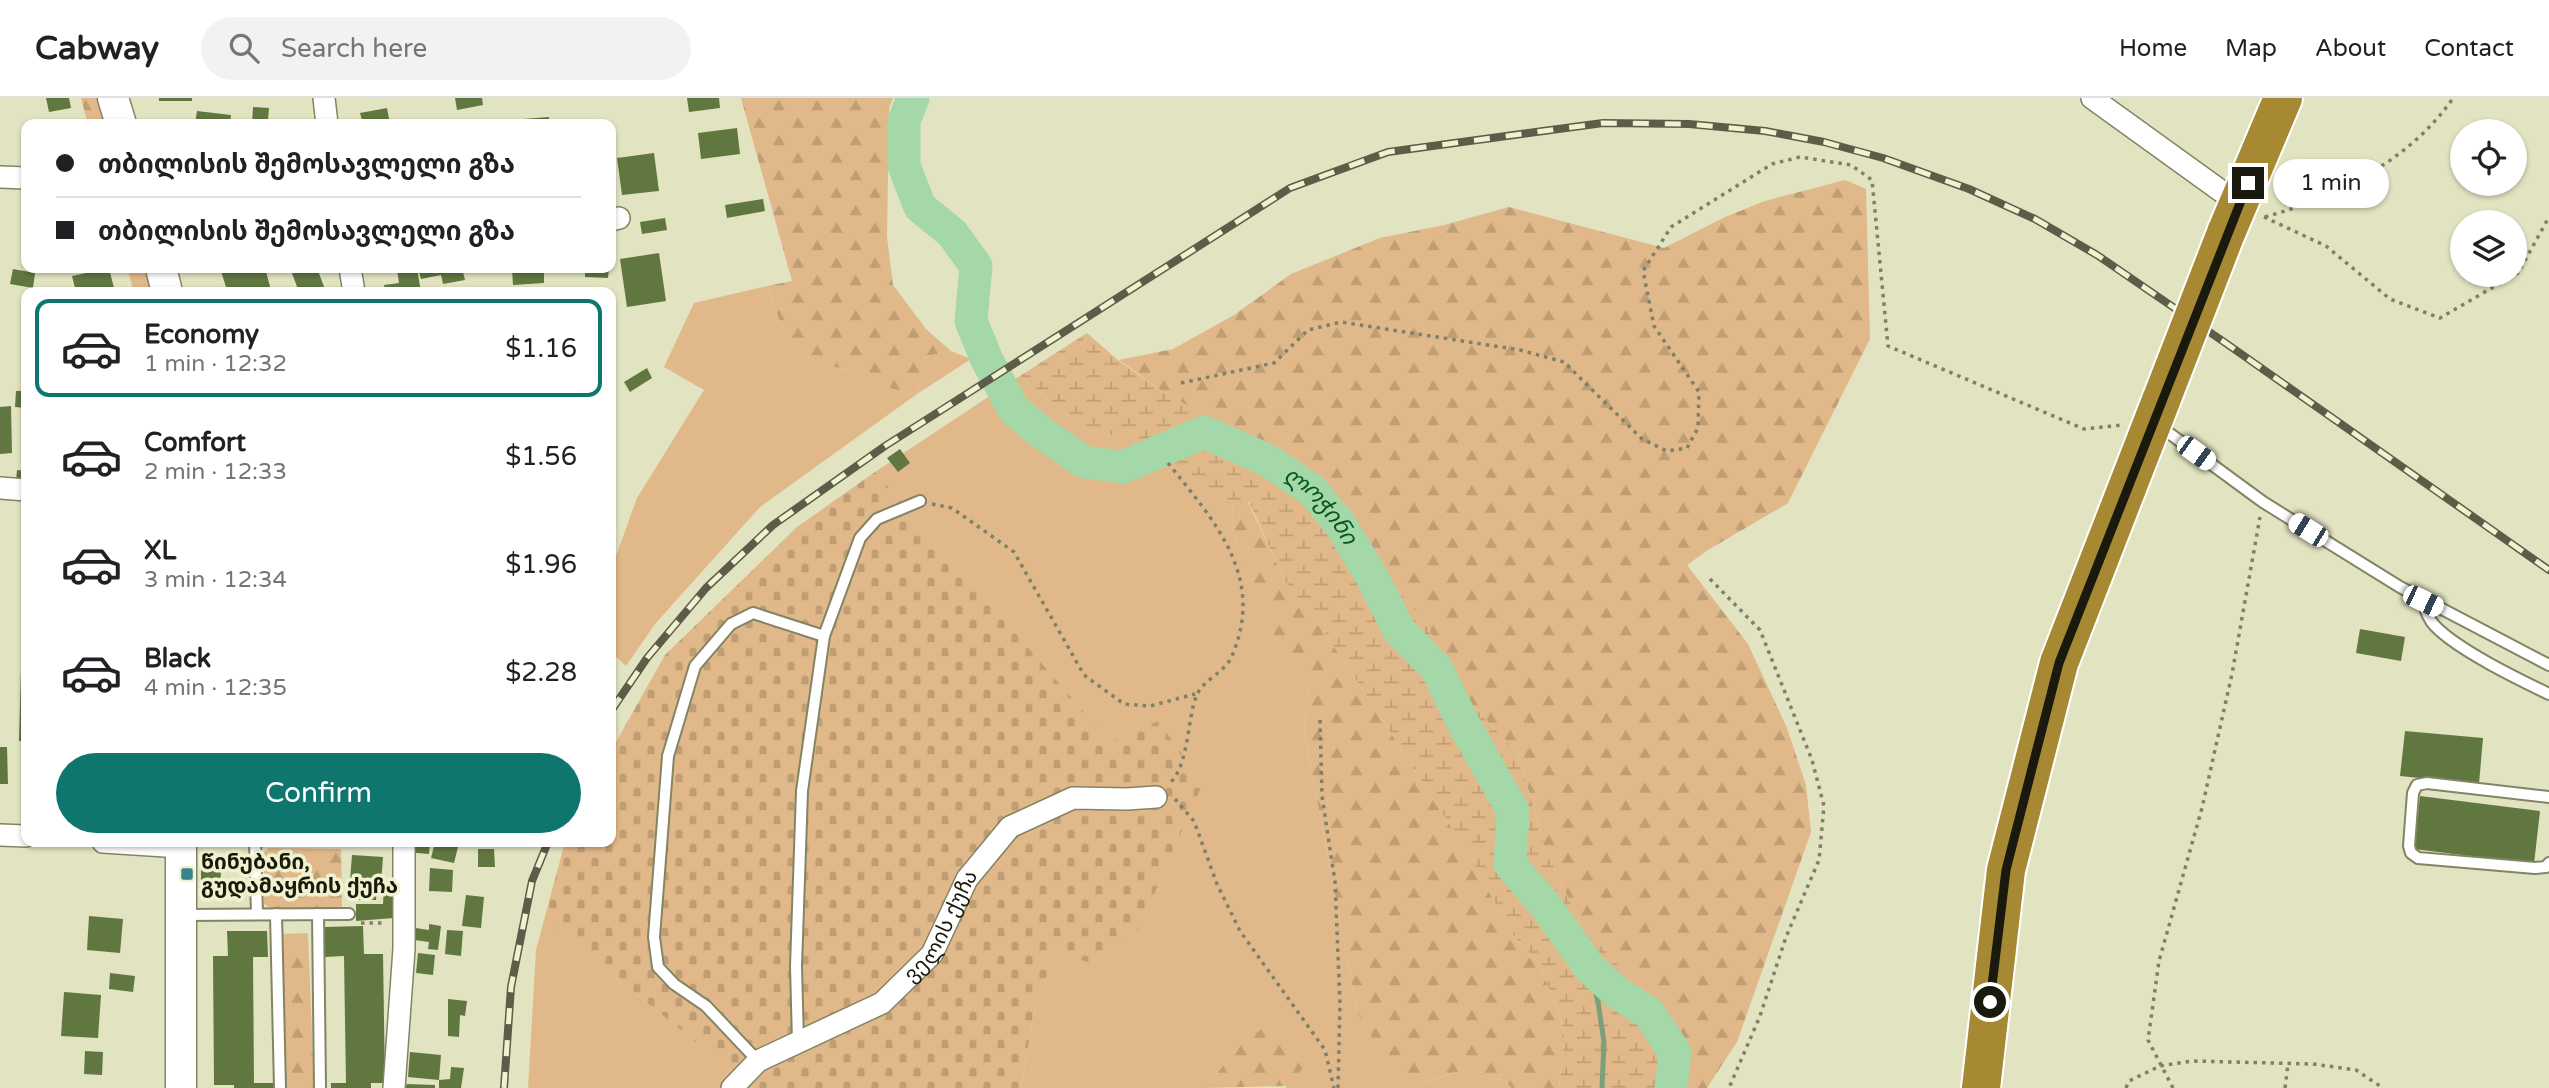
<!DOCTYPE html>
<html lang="en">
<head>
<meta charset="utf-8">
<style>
  body { margin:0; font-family:"Varela Round","Noto Sans Georgian",sans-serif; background:#f2f2f2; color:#202124; height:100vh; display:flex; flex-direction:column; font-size:26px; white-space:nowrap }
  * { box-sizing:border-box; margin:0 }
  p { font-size:23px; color:#757577 }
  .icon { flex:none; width:38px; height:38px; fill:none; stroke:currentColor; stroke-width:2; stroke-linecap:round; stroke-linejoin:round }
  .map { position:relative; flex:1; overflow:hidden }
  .details { position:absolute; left:21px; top:189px; width:595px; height:560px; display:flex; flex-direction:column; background:#fff; border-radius:14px; box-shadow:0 2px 5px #0004 }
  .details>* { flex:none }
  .top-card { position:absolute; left:21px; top:21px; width:595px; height:154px; border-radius:14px; box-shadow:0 2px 5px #0004; display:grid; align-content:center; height:154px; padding:0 35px; background:#fff }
  .tools { position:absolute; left:2450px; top:21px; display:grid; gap:14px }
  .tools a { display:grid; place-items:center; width:77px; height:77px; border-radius:50%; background:#fff; box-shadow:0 2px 5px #0004; font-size:35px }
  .end { position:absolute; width:32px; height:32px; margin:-16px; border:9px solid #19190d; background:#fff; box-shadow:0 0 0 4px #fff }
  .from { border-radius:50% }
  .bubble { position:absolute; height:49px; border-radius:24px; background:#fff; box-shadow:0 2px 5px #0004; font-size:23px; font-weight:600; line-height:49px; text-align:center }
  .car { position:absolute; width:21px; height:42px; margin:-21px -10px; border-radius:9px; box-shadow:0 0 5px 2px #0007; background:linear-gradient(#fff 24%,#345 0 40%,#fff 0 76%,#345 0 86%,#fff 0) }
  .top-card b { display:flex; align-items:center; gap:24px; height:66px; font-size:26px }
  .top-card b+b { border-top:2px solid #e0e0e0 }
  .top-card i { width:18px; height:18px; background:#202124 }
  ul { padding:12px 0 0; list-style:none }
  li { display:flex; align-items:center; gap:21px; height:98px; margin:0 14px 10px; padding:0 21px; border:4px solid transparent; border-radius:14px }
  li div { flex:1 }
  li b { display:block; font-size:26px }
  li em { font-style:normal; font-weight:600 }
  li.current { border-color:#0f766e }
  li>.icon { width:63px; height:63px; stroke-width:1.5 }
  .primary-button { display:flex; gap:14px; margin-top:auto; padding:14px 35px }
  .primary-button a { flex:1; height:80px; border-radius:42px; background:#0f766e; color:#fff; font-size:28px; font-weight:600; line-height:80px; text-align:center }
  header { display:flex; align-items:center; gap:42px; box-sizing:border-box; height:98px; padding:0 35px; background:#fff; border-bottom:2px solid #e0e0e0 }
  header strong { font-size:33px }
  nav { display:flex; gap:38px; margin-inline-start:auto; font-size:24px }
  .search { width:490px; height:63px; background:#f2f2f2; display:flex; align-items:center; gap:18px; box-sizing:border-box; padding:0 24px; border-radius:38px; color:#757577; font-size:26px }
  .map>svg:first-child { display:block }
</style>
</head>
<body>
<header>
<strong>Cabway</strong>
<div class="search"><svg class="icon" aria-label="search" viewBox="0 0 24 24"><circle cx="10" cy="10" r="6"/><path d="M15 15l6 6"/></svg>Search here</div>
<nav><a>Home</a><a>Map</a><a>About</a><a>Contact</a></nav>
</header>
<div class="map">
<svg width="2549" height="990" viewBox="0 0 2549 990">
  <defs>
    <pattern id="forest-firs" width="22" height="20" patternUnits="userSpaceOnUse" patternTransform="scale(1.75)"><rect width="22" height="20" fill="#e1b889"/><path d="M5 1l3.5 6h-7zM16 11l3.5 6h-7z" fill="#c09e75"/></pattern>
    <pattern id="wetland-marsh" width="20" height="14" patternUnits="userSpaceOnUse" patternTransform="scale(1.75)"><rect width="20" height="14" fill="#e1b889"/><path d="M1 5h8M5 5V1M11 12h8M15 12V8" fill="none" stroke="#c09e75"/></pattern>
    <pattern id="cemetery-stones" width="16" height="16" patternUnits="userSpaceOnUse" patternTransform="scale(1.75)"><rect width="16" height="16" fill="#e1b889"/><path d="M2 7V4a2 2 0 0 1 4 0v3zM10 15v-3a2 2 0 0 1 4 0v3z" fill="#c09e75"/></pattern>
  </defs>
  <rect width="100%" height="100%" fill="#e2e3c1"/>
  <!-- green -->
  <g fill="#e1b889">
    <path d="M767 188 789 249 827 268 866 274 889 290 917 296 927 258 951 253 971 261 917 296 760 409 655 526 626 568 611 554V472L637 400 704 292 664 269 694 205Z"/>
    <path d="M1020 278 1085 331 1129 341 1232 404 1234 437 1282 556 1308 590 1304 634 1358 916 1425 984 1456 974 1502 982 1512 990H1285L1287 988 1242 944 1205 990H1021L1033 919 1055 854 1110 645 875 374Z"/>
    <path d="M544 822 753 990H528L536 852Z"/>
  </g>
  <!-- forest -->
  <g fill="url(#forest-firs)">
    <path d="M81 0H106L113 26H88Z"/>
    <path d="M741 0H893L889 10 887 139 893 187 926 231 951 253 927 258 917 296 889 290 866 274 827 268 789 249 767 188 792 183Z"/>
    <path d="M1845 82 1866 91 1870 241 1788 405 1708 452 1687 467 1748 546 1787 630 1806 687 1811 734 1737 944 1707 990H1665L1664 950 1630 880 1580 825 1545 750 1518 656 1451 584 1429 530 1349 431 1322 386 1166 296 1119 262 1173 251 1234 217 1291 176 1380 140 1444 127 1509 109 1664 150 1725 119 1765 103Z"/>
    <path d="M127 170H149L155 194H134Z"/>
    <path d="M1232 404H1248L1285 483 1320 527 1394 640 1471 760 1511 835 1540 866 1565 933 1559 990H1512L1502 982 1456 974 1425 984 1385 960 1358 916 1304 634 1308 590 1282 556 1260 502 1234 437Z"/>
    <path d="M269 750 341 751 342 811 270 810 264 806V754Z"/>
    <path d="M308 835 314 990H286L279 836Z"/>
    <path d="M1273 924 1289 942 1303 970 1287 988 1205 990 1242 944Z"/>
  </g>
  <!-- wetland -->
  <path fill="url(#wetland-marsh)" d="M1087 235 1119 263 1166 296 1268 350 1322 386 1349 431 1429 530 1451 584 1518 656 1545 750 1580 825 1630 880 1664 950 1665 990H1559L1565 933 1540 866 1511 835 1471 760 1394 640 1320 527 1285 483 1249 404H1232L1129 341 1085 331 1020 278Z"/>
  <!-- cemetery -->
  <path fill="url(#cemetery-stones)" d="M875 374 1110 644 1158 623 1203 685 1137 835 1094 866 1055 854 1033 919 1021 990H753L544 822 565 744H611V653L665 557 797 429Z"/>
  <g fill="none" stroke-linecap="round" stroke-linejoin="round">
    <!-- stream -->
    <path stroke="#7a9f7a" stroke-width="5" d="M1589 869 1598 904 1604 944 1602 990"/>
    <!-- river -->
    <path stroke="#a4d8a9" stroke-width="33" id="s1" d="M913 0 904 23V68L920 109 952 135 976 168 971 223 987 262 1014 312 1042 335 1084 364 1123 369 1204 334 1269 363 1313 393 1340 426 1372 479 1399 532 1437 571 1462 623 1513 713 1510 766 1545 807 1589 869 1616 894 1649 915 1675 955 1671 990"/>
  </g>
  <!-- building -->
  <g fill="#607740">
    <path d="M46 0H69L71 10 49 14Z"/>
    <rect x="159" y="0" width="33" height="3"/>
    <path d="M455 0H482L483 7 457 12Z"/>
    <path d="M687 0H719L720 10 689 14Z"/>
    <path d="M253 9 269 10 268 22H278L277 26H252Z"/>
    <path d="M387 10 390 26H363L360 15Z"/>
    <path d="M197 13 231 17 230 26H195Z"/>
    <path d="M549 19V26H511L510 22Z"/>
    <path d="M737 30 740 56 701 61 698 35Z"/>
    <path d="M654 55 659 93 622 97 617 60Z"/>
    <path d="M763 101 765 113 727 120 725 107Z"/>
    <path d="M665 120 667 132 642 136 640 124Z"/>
    <path d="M659 155 666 203 627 209 620 161Z"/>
    <path d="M109 170 115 194H76L72 178Z"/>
    <path d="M220 170H265L271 192 277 191 278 194H223L222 190 226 189Z"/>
    <path d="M290 170H317L326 194H299Z"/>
    <path d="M404 170H417L421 194H385L384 187 399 185 397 171Z"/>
    <path d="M418 170H462L465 182 443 186 441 177 421 181Z"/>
    <path d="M512 170H544V185L513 187Z"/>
    <path d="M585 170H609L608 180 585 179Z"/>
    <path d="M13 171 35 175 33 190 10 186Z"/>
    <path d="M24 265H26V287H22Z"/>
    <path d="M647 270 652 280 630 294 624 284Z"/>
    <path d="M16 293H26V310L15 309Z"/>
    <path d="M11 308 12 355 0 356V309Z"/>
    <path d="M900 351 910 365 898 374 887 360Z"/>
    <path d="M17 372 26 373V384L16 383Z"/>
    <path d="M2360 531 2405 539 2401 563 2356 555Z"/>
    <path d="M21 570H26V643H19Z"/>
    <path d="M2405 633 2483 640 2479 686 2400 678Z"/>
    <path d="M0 649H7L8 686H0Z"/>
    <path d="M2420 698 2540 713 2534 766 2414 751Z"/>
    <path d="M407 744H430L429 756 406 754Z"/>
    <path d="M435 744 458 749 454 765 431 760Z"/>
    <path d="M478 751H494L495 769H478Z"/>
    <path d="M352 757 383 759 381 785 350 783Z"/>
    <path d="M430 770 453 772 452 794 429 793Z"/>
    <path d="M201 772 221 773 220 792H201Z"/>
    <path d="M360 787 377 788 376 802H359Z"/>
    <path d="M384 787H394V820L356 823V806H383Z"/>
    <path d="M466 797 484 799 481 830 462 828Z"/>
    <path d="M89 818 123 821 120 855 87 852Z"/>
    <path d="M429 826 441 828 438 852 428 851 429 844 407 841 409 829 429 832Z"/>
    <path d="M363 828 364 856H383L385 985H371V990H331V985H346L344 858 325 859 324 829Z"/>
    <path d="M447 832 463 833 461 858 445 856Z"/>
    <path d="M227 833H267L268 859H253L254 985H273V990H234V987H214L213 858H228Z"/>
    <path d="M418 855 435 857 433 877 416 875Z"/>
    <path d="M110 875 135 878 133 894 109 891Z"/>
    <path d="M64 894 101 897 98 940 61 938Z"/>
    <path d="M448 901 467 903 465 918 460 917 459 939 448 938Z"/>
    <path d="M85 953 103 954 102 977 84 976Z"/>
    <path d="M410 954 441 957 439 982 408 979Z"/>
    <path d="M451 969 464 970 461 990H439V982L450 981Z"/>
    <path d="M407 986 435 987V990H405Z"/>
  </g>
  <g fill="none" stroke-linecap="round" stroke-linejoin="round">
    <defs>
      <g id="lane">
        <path d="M2158 327 2263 404 2400 489 2549 567"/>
        <path d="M2423 503C2425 511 2428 521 2435 528 2458 552 2518 581 2549 596"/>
        <path d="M2549 699 2427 685 2417 687 2413 695 2409 748 2411 755 2418 760 2535 770 2546 769 2549 765"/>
        <path d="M255 744 257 816"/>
        <path d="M276 816 280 990"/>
        <path d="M318 816 320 990"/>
        <path d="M184 817 349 816"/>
        <path d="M798 944 796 868 802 693 824 538 860 440 877 421 920 403"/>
        <path d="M758 963 706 908 674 886 658 869 654 839 668 658 695 568 731 526 753 515 824 538"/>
      </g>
      <g id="street">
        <path d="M324 0 327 26"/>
        <path d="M2092 0 2239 106"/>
        <path d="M0 79 26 80"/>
        <path d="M611 122 619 120"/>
        <path d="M350 170 354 194"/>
        <path d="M0 390 26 392"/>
        <path d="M0 737 26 738"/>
        <path d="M103 744 181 749"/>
        <path d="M394 990 404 851V744"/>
        <path id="s2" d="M732 990 758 963 882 905 932 856 967 781 1010 729 1073 700 1127 701 1156 699"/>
      </g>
      <g id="secondary">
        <path d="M113 0 121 26"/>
        <path d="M161 170 167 194"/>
        <path d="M181 990V744"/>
      </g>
      <g id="highway">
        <path d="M2226 135 2283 0"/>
        <path d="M1981 990 2006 772 2059 565 2162 300"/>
      </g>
    </defs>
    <!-- lane casing -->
    <use href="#lane" stroke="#838464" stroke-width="14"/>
    <!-- street casing -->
    <use href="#street" stroke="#838464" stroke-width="24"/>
    <!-- secondary casing -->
    <use href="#secondary" stroke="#838464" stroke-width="33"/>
    <!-- highway casing -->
    <use href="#highway" stroke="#fff" stroke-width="42"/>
    <!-- path -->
    <g stroke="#7f8069" stroke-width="3.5" stroke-dasharray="3.5 5" stroke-linecap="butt">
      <path d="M2264 119 2326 148 2390 201 2440 220 2514 177"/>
      <path d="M2265 119C2336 99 2411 62 2453 0"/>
      <path d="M2515 176 2518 175 2549 119"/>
      <path d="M1181 285 1274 265 1308 232 1341 224 1520 252 1564 264 1642 341 1667 353 1687 350 1698 330 1699 294 1654 228 1643 173 1671 129 1772 66 1800 59 1851 67 1872 82 1888 248 2084 331 2122 327"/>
      <path d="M1168 365C1215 424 1267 480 1231 560 1224 575 1201 583 1196 599 1187 623 1189 666 1170 685"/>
      <path d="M932 406 952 410 1014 454 1084 577 1124 606 1150 608 1195 596"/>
      <path d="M1710 481 1760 532 1812 662 1824 708 1819 762 1786 839 1760 918 1729 990"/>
      <path d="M1320 622 1322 698 1335 784 1340 906 1338 990"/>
      <path d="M1175 701 1194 723 1217 786 1240 833 1325 952 1334 990"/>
      <path d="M361 825H385"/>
      <path d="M2126 990 2129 983 2160 968 2192 963 2313 966 2356 972 2383 990"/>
      <path d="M2173 990 2148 942 2159 863 2202 710 2232 576 2260 419"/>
      <path d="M2285 990 2288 966"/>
    </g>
    <!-- lane -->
    <use href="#lane" stroke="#fff" stroke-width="10"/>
    <!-- street -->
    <use href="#street" stroke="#fff" stroke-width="21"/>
    <!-- secondary -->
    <use href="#secondary" stroke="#fff" stroke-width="30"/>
    <!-- highway -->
    <use href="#highway" stroke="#a78933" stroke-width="38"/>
    <defs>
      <g id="rail">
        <path d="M611 613 647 560 706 490 773 427 885 348 1290 90 1388 54 1603 25 1689 26 1765 33 1824 44 1883 60 1969 91 2035 121 2097 157 2227 246 2549 472"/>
        <path d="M504 990 511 889 532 783 548 744"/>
      </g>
    </defs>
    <!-- rail casing -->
    <use href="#rail" stroke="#5c5c49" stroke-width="8"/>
    <!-- rail -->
    <use href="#rail" stroke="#f0f1ce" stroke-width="5" stroke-dasharray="16" stroke-linecap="butt"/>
    <defs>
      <path id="highway-bridge" d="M2162 300 2226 135"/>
    </defs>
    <!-- highway-bridge casing -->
    <use href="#highway-bridge" stroke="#fff" stroke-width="42" stroke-linecap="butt"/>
    <!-- highway-bridge -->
    <use href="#highway-bridge" stroke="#a78933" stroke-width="38"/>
  </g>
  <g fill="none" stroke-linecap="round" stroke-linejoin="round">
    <!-- route -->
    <path stroke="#19190d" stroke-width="9" d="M1990 904 2006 772 2059 565 2248 85"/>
  </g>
  <!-- markers -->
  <rect fill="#3b838a" stroke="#f0f1ce" stroke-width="2.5" x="180" y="769" width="14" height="14" rx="3.5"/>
  <g text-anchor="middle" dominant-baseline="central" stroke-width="7" stroke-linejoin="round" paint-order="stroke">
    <!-- poi labels -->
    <g font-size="21" font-weight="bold" fill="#19190d" stroke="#f0f1ce" text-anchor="start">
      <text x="201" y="764">წინუბანი,<tspan x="201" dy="24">გუდამაყრის ქუჩა</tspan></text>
    </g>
    <!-- street labels -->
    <g font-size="21" fill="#19190d" stroke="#f0f1ce">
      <text stroke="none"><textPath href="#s2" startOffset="273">ველის ქუჩა</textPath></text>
    </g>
    <!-- water labels -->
    <g font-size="23" font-style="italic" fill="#08571e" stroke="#f0f1ce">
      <text stroke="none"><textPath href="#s1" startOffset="705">ლოჭინი</textPath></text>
    </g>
  </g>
</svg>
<div class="tools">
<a><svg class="icon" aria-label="locate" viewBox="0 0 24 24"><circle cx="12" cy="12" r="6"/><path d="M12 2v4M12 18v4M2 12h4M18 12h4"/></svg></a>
<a><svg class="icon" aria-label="layers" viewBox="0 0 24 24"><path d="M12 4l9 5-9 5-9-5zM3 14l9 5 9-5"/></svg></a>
</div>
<i class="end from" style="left:1990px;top:904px"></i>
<i class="end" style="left:2248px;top:85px"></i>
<div class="bubble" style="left:2273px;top:61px;width:116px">1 min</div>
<i class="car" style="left:2196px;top:355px;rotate:126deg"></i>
<i class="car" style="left:2308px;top:432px;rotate:302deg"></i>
<i class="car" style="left:2423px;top:503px;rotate:116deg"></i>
<div class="top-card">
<b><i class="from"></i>თბილისის შემოსავლელი გზა</b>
<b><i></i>თბილისის შემოსავლელი გზა</b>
</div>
<section class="details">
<ul>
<li class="current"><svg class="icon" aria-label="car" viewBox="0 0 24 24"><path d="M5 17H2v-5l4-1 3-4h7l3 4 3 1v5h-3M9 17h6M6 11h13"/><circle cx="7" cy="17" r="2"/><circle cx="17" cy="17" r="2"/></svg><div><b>Economy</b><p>1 min · 12:32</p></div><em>$1.16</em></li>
<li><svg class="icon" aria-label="car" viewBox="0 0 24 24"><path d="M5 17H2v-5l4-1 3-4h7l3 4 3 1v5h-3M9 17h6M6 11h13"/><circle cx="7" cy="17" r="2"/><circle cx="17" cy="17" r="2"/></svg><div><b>Comfort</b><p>2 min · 12:33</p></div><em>$1.56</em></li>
<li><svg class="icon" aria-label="car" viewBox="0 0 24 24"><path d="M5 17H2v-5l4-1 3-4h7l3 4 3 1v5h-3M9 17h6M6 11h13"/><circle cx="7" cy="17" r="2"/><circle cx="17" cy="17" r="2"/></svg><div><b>XL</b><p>3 min · 12:34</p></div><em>$1.96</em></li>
<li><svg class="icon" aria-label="car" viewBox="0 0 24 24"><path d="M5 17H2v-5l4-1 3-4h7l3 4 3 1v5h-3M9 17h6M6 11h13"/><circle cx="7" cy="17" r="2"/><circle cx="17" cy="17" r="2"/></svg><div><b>Black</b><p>4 min · 12:35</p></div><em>$2.28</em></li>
</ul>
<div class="primary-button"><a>Confirm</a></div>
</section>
</div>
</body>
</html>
